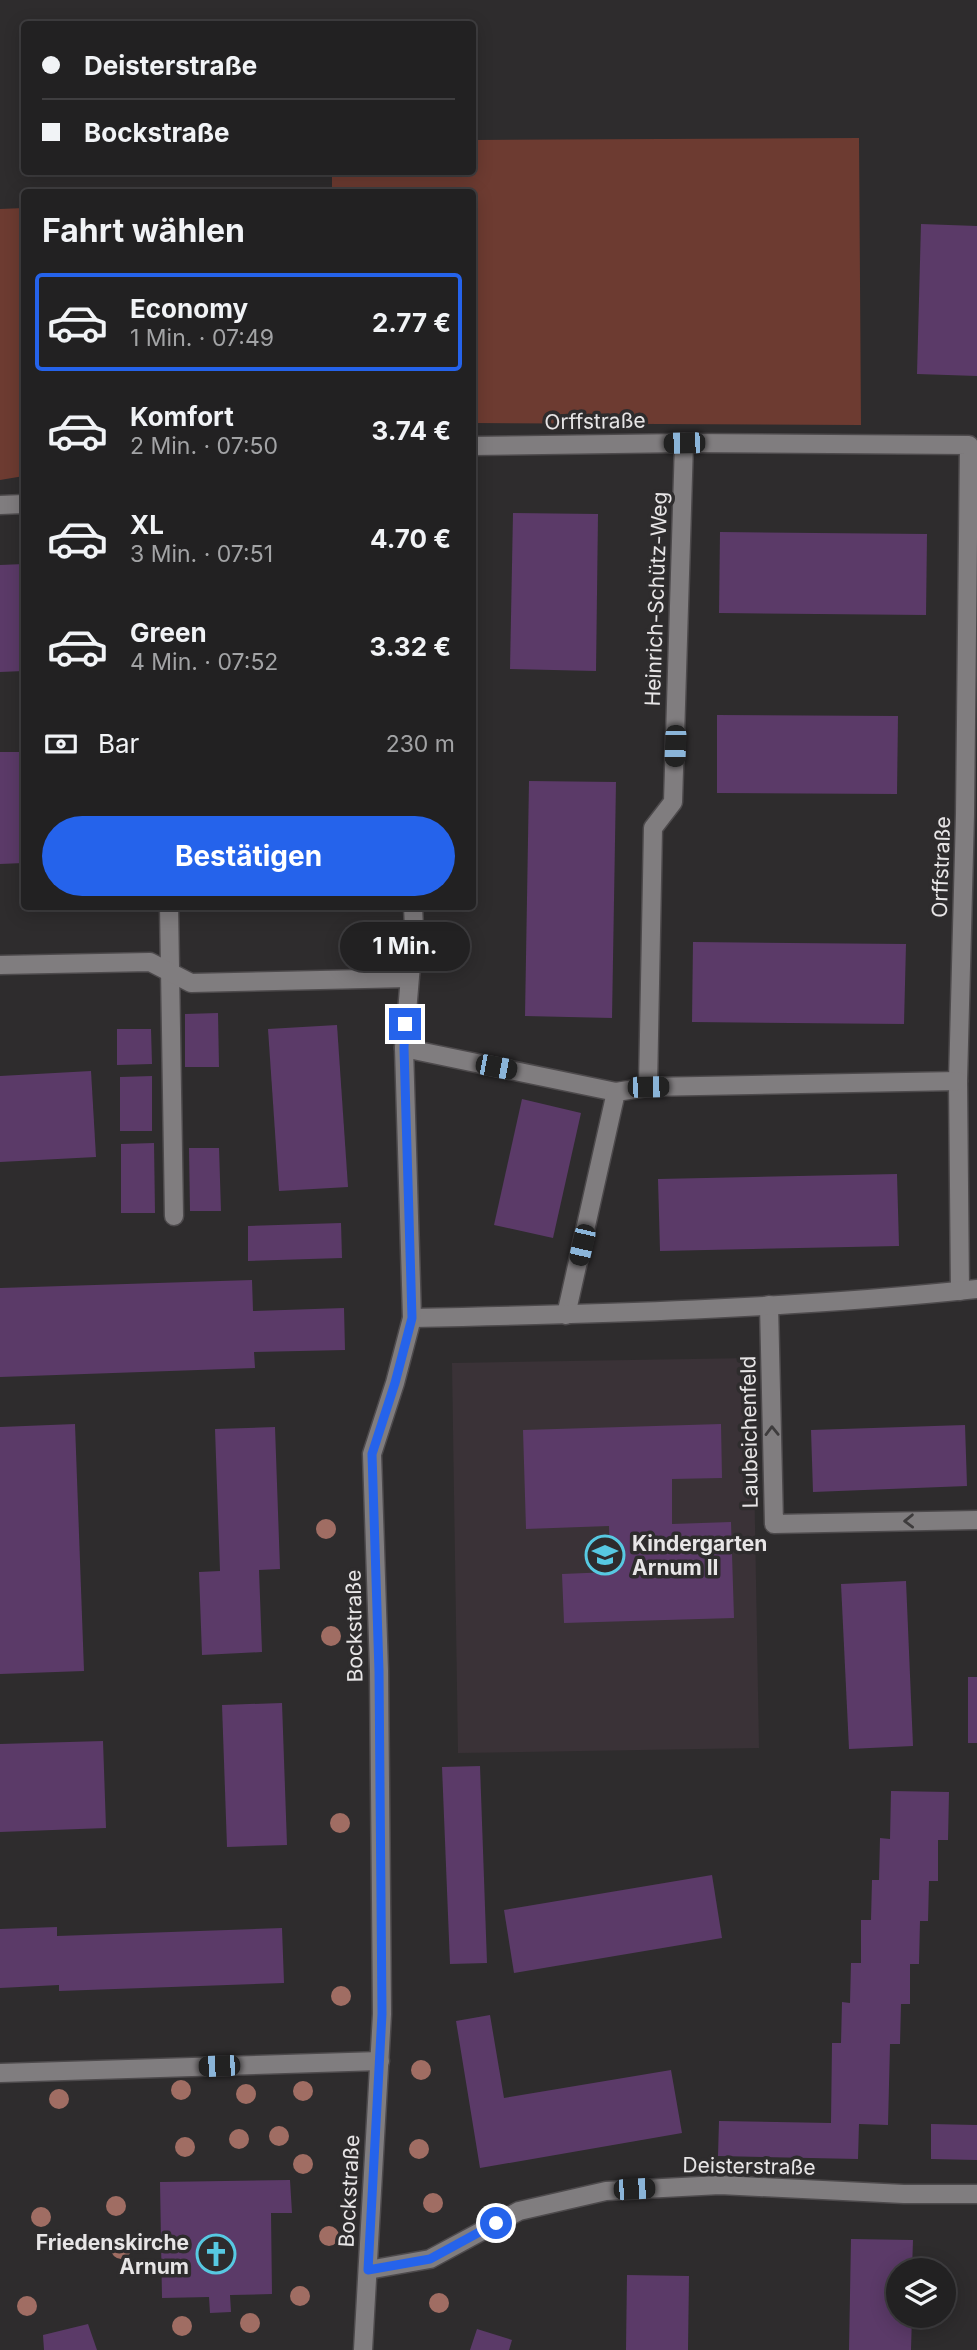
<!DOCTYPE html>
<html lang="de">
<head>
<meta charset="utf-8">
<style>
  body { margin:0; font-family:Inter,sans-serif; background:#2a292a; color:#f1f3f6; height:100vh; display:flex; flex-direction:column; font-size:26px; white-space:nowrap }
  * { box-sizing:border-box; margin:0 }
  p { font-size:23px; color:#a2a3a5 }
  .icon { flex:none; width:38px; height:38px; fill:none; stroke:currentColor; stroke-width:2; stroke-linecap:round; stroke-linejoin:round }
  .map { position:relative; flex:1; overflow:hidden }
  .details { position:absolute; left:21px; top:189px; width:455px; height:721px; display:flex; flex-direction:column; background:#222122; border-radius:7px; box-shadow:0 4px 18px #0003,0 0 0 2px #3f3e40 }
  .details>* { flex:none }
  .hud { position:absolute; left:21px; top:21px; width:455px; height:154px; border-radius:7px; box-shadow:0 4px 18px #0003,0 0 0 2px #3f3e40; display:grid; align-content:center; height:154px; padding:0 21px; background:#222122 }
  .fabs { position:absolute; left:886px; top:2258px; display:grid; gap:14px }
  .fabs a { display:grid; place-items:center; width:70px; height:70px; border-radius:50%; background:#222122; box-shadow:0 4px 18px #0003,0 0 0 2px #3f3e40; font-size:35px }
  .end { position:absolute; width:32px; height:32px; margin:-16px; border:9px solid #2563eb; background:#fff; box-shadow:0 0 0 4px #fff }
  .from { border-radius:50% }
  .bubble { position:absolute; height:49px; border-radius:24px; background:#222122; box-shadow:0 4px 18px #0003,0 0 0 2px #3f3e40; font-size:23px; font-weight:700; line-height:49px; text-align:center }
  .car { position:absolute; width:21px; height:42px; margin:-21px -10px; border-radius:9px; box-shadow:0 0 5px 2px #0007; background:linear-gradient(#222 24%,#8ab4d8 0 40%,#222 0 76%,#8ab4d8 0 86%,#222 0) }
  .hud b { display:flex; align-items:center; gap:24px; height:66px; font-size:26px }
  .hud b+b { border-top:2px solid #3f3e40 }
  .hud i { width:18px; height:18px; background:#f1f3f6 }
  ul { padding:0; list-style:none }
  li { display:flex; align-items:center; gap:21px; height:98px; margin:0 14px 10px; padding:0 7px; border:4px solid transparent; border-radius:7px }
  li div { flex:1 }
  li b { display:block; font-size:26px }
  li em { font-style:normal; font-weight:700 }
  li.active { border-color:#2563eb }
  li>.icon { width:63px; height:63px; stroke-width:1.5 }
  h2 { padding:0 21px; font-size:32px; line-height:84px }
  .pay { display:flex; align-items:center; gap:18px; height:77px; padding:0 21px; font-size:26px }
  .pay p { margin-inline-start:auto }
  .action { display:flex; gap:14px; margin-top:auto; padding:14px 21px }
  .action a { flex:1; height:80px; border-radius:42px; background:#2563eb; color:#fff; font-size:28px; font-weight:700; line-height:80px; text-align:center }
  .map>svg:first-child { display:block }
</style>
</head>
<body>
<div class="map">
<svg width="977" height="2350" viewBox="0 0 977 2350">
  <rect width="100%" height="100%" fill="#2e2c2d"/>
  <!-- built -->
  <path fill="#3a3237" d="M752 1358 759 1748 458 1753 452 1363Z"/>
  <!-- green -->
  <g fill="#6d3b31">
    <path d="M859 138 861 425 473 423 472 192H332V172H472L473 140Z"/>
    <path d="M24 208V476L0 480V209Z"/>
  </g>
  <!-- building -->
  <g fill="#5b3a68">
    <path d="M921 224 977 226V376L917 374Z"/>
    <path d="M513 513 598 514 596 671 510 669Z"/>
    <path d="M720 532 927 534 926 615 719 613Z"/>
    <path d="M24 564V671L0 672V565Z"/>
    <path d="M717 715 898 716 897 794 717 793Z"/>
    <path d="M0 752H24V863L0 864Z"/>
    <path d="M529 781 616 782 612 1018 525 1016Z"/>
    <path d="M693 942 906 944 904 1024 692 1022Z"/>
    <path d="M218 1013 219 1067H185V1014Z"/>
    <path d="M337 1025 348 1187 279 1191 268 1029Z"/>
    <path d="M117 1029H151L152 1064 117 1065Z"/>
    <path d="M91 1071 96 1157 0 1162V1076Z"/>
    <path d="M152 1076V1131H120V1077Z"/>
    <path d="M522 1099 581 1113 553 1238 494 1225Z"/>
    <path d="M154 1143 155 1213H121V1144Z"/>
    <path d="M189 1148H219L221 1211H190Z"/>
    <path d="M897 1174 899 1246 660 1251 658 1179Z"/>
    <path d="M341 1223 342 1258 248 1261V1226Z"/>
    <path d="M252 1280 253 1311 344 1308 345 1350 254 1352 255 1368 0 1377V1288Z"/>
    <path d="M75 1424 84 1671 0 1674V1427Z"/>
    <path d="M721 1424 722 1478 672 1479V1524L731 1522 734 1618 564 1623 562 1574 610 1572 609 1526 526 1529 523 1430Z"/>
    <path d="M965 1425 967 1486 813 1492 811 1430Z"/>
    <path d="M275 1427 280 1569 259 1570 262 1652 202 1655 199 1572 220 1571 215 1429Z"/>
    <path d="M906 1581 913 1746 849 1749 841 1584Z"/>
    <rect x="968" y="1677" width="9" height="66"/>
    <path d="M282 1703 287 1845 227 1847 222 1705Z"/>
    <path d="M103 1741 106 1828 0 1832V1744Z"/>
    <path d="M480 1766 487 1963 450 1964 442 1767Z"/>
    <path d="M891 1791 949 1792 948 1840H938V1881H929L928 1921H920L919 1964H910V2004H901L900 2044H890L888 2125 859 2124 858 2159 718 2156 719 2121 831 2123 832 2043H841L842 2002 850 2003 851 1963H861V1920H871L872 1880H879L880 1838 890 1839Z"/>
    <path d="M712 1875 722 1938 514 1973 504 1910Z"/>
    <path d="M57 1927V1936L282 1928 284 1983 59 1991V1985L0 1988V1929Z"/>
    <path d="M490 2015 504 2098 671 2070 682 2133 480 2168 456 2021Z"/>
    <path d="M931 2124 977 2125V2160L931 2159Z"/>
    <path d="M290 2180 292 2213H271L272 2294 230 2295 231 2312 210 2313 209 2297 162 2298 160 2182Z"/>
    <path d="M851 2239 913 2240 912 2270H898V2315H912L911 2350H849Z"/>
    <path d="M627 2275 689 2276 688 2350H626Z"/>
    <path d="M88 2324 97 2350H44L43 2335Z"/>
    <path d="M477 2329 512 2340 509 2350H470Z"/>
  </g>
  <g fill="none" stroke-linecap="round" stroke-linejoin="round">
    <defs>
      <g id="minor">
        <path d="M472 446 684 443 969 445 965 814 958 1081 960 1291"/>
        <path d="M0 505 24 504"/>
        <path d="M169 906 174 1216"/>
        <path d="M0 965 150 962 191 983 409 978"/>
        <path d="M404 1048 616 1092"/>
        <path d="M648 1087 653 828 673 802 684 443"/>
        <path d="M769 1305 774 1524 977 1520"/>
        <path d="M566 1315 616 1092 648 1087 958 1081"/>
        <path d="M412 1318C601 1314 790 1309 977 1289"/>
        <path d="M0 2073 380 2061"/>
        <path d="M368 2270 430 2259 519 2211 606 2191 720 2185 904 2194H977"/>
        <path d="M363 2350 382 2014 379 1671 372 1454 395 1383 412 1318 404 1048 414 929 413 906"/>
      </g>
    </defs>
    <!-- minor casing -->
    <use href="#minor" stroke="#4d4a4c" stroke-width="21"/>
    <!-- minor -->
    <use href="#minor" stroke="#807d7f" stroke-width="18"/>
  </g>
  <!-- trees -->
  <g fill="#a06d63">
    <circle cx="326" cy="1529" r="10"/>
    <circle cx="331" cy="1636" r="10"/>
    <circle cx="340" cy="1823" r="10"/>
    <circle cx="341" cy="1996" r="10"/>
    <circle cx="421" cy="2070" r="10"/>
    <circle cx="181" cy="2090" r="10"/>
    <circle cx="303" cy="2091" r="10"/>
    <circle cx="246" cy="2094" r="10"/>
    <circle cx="59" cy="2099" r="10"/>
    <circle cx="279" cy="2136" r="10"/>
    <circle cx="239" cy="2139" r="10"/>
    <circle cx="185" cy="2147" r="10"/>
    <circle cx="419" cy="2149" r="10"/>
    <circle cx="303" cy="2164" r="10"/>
    <circle cx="433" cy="2203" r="10"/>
    <circle cx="116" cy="2206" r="10"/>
    <circle cx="41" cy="2217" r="10"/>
    <circle cx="329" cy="2236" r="10"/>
    <circle cx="121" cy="2249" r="10"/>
    <circle cx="300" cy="2296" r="10"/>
    <circle cx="439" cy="2303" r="10"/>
    <circle cx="27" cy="2306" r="10"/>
    <circle cx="250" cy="2323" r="10"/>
    <circle cx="182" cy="2326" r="10"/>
  </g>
  <!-- one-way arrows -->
  <defs><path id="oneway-chevron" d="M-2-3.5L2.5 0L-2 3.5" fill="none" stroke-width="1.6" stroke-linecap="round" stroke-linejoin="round" transform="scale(1.75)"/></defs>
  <g stroke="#3e3c3d">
    <use href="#oneway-chevron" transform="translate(772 1431) rotate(-91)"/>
    <use href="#oneway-chevron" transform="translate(909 1521) rotate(179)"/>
  </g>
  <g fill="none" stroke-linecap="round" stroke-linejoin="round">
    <!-- route -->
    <path stroke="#2563eb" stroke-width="9" d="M405 1024 404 1048 412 1318 395 1383 372 1454 379 1671 382 2014 368 2270 430 2259 496 2223"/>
  </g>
  <!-- icons -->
  <defs>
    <symbol id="school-ring" viewBox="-11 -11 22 22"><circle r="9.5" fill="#2e2c2d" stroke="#57c9e2" stroke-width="1.5"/><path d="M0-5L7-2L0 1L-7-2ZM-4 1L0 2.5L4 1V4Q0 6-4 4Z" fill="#57c9e2"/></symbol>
    <symbol id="church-ring" viewBox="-11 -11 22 22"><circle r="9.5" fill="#2e2c2d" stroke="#57c9e2" stroke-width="1.5"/><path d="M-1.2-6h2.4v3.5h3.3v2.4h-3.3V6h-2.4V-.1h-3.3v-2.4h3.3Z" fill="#57c9e2"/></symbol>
  </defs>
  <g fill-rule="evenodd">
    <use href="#school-ring" x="583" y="1533" width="44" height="44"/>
    <use href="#church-ring" x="194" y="2232" width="44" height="44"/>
  </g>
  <g text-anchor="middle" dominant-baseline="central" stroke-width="7" stroke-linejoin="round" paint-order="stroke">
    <!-- street labels -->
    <g font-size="21" fill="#e7e5e6" stroke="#2e2c2d">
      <text transform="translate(595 421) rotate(-1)">Orffstraße</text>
      <text transform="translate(656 599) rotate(-88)">Heinrich-Schütz-Weg</text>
      <text transform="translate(941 867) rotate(-88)">Orffstraße</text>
      <text transform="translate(749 1432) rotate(-91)">Laubeichenfeld</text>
      <text transform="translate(354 1626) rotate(-91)">Bockstraße</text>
      <text transform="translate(749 2166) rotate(1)">Deisterstraße</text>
      <text transform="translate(349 2191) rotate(-87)">Bockstraße</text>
    </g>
    <!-- poi labels -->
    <g font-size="21" font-weight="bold" fill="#e7e5e6" stroke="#2e2c2d" text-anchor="start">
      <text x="632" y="1543">Kindergarten<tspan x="632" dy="24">Arnum II</tspan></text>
      <text x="189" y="2242" text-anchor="end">Friedenskirche<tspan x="189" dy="24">Arnum</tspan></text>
    </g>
  </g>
</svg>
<div class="fabs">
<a><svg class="icon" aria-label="layers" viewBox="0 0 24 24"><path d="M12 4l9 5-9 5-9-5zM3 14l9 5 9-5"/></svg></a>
</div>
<i class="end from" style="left:496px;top:2223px"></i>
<i class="end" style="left:405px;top:1024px"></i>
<div class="bubble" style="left:340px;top:922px;width:130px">1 Min.</div>
<i class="car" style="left:684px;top:443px;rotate:269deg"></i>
<i class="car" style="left:675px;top:746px;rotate:182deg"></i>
<i class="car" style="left:496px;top:1067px;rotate:101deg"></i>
<i class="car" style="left:648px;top:1087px;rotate:89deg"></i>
<i class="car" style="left:582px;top:1245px;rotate:193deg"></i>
<i class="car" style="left:219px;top:2066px;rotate:268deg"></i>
<i class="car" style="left:634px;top:2189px;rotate:87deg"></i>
<div class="hud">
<b><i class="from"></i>Deisterstraße</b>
<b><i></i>Bockstraße</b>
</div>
<section class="details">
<h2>Fahrt wählen</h2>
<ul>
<li class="active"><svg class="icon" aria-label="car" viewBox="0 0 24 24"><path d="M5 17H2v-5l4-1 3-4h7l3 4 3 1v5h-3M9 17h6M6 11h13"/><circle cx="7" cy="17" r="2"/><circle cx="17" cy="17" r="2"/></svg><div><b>Economy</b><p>1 Min. · 07:49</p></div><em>2.77 €</em></li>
<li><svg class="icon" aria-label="car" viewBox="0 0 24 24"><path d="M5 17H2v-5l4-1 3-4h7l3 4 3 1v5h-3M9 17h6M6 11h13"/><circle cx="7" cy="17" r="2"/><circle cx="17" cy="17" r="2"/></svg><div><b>Komfort</b><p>2 Min. · 07:50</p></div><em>3.74 €</em></li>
<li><svg class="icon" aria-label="car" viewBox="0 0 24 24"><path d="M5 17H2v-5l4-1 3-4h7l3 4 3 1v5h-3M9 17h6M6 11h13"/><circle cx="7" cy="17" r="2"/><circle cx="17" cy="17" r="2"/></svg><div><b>XL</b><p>3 Min. · 07:51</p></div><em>4.70 €</em></li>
<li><svg class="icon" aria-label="car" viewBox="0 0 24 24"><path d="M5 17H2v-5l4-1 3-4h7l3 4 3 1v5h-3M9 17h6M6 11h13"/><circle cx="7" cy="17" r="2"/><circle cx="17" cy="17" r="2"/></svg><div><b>Green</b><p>4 Min. · 07:52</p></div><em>3.32 €</em></li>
</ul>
<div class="pay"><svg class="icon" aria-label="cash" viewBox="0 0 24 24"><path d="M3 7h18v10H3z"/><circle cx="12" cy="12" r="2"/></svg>Bar<p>230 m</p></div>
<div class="action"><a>Bestätigen</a></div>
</section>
</div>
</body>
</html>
